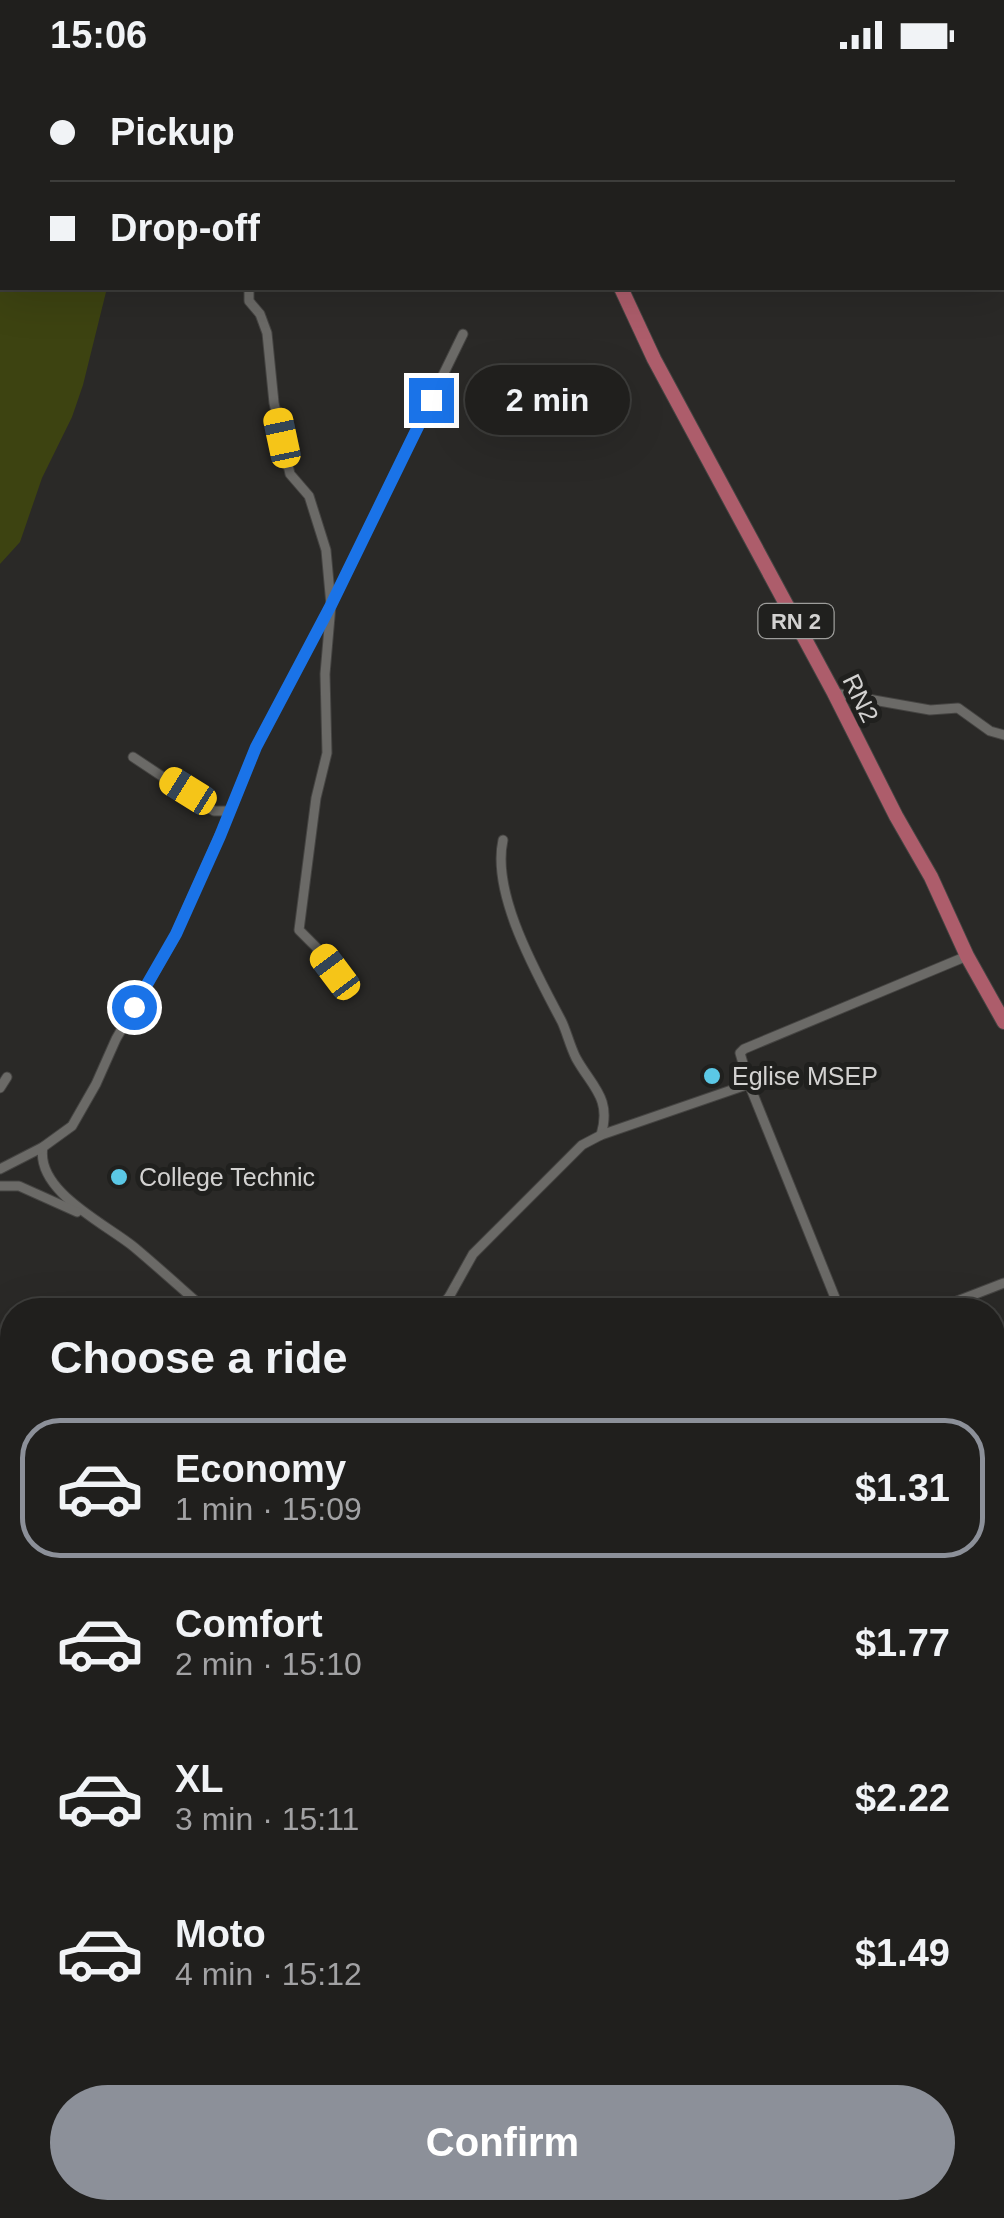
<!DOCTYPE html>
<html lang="en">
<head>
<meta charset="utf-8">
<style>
  body { margin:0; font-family:Arial,sans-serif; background:#282726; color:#f1f3f6; height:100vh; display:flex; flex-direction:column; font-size:38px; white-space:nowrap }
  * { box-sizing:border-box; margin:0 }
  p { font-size:32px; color:#a2a2a4 }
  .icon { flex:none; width:55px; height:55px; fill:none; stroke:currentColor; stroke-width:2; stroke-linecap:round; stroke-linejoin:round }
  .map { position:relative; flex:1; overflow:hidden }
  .panel { position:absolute; left:0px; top:1228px; width:1005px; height:922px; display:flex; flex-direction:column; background:#201f1d; border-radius:40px 40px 0 0; box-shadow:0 10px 40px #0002,0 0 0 2px #3d3d3b }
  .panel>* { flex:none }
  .hud { position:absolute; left:0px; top:0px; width:1005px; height:220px; box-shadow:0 10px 40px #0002,0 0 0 2px #3d3d3b; display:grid; align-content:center; height:220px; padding:0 50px; background:#201f1d }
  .end { position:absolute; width:45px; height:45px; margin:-22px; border:12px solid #1a73e8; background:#fff; box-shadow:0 0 0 5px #fff }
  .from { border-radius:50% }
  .bubble { position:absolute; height:70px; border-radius:35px; background:#201f1d; box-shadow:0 10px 40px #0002,0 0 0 2px #3d3d3b; font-size:32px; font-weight:600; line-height:70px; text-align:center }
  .car { position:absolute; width:30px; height:60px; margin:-30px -15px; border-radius:12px; box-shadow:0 0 8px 2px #0007; background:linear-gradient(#f5c518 24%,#345 0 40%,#f5c518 0 76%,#345 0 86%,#f5c518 0) }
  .hud b { display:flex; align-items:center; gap:35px; height:95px; font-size:38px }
  .hud b+b { border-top:2px solid #3d3d3b }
  .hud i { width:25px; height:25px; background:#f1f3f6 }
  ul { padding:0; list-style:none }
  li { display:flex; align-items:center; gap:30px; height:140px; margin:0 20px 15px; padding:0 30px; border:5px solid transparent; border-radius:40px }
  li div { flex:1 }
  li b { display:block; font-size:38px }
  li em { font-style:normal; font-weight:600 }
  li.current { border-color:#8c9099 }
  li>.icon { width:90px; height:90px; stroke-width:1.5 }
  h2 { padding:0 50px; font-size:45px; line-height:120px }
  .button { display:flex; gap:20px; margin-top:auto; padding:20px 50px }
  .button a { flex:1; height:115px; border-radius:60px; background:#8c9099; color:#fff; font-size:40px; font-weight:600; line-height:115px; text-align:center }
  .status { display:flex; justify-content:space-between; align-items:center; height:70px; padding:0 50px; background:#201f1d; direction:ltr }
  .status svg { height:28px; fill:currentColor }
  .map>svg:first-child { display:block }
</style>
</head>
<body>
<div class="status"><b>15:06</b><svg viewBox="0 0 49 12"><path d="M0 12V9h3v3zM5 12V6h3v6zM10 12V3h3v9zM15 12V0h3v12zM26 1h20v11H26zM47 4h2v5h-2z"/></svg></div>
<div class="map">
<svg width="1004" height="2148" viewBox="0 0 1004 2148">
  <rect width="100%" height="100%" fill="#2a2927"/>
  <!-- green -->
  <path fill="#3d4311" d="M0 0H42L43 2H2V218H107L83 315 72 347 42 408 20 472 0 494Z"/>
  <!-- forest -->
  <path fill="#515904" d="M0 2079 12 2081V2138H22L29 2148H0Z"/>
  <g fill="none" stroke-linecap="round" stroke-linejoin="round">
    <defs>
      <g id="street">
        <path d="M149 0 153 2"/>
        <path d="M249 218V231L260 244 267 263 274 333 290 404 309 426 326 480 331 535 325 604 327 683 316 728 299 860 316 877 342 915"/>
        <path d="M834 623 930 640 958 638 990 661 1004 665"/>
        <path d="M133 687 214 741H230"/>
        <path d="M503 770C491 824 537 904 562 952 567 963 570 976 576 988 592 1017 612 1028 601 1065"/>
        <path d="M0 1018 7 1007"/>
        <path d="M43 1077C35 1121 106 1154 134 1177 159 1198 182 1219 206 1240"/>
        <path d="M0 1099 43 1077 72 1056 96 1014 116 969 174 868 222 761 256 677 331 535 463 264"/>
        <path d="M0 1116H19L77 1142"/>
        <path d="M449 1227 464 1240"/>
        <path d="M437 1240 449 1227 473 1184 582 1075 601 1065 749 1014"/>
        <path d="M840 1240 749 1014 740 983 744 979 967 886"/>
        <path d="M934 1240 1004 1213"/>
        <path d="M992 1352 1004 1383"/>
        <path d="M992 1573 1004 1572"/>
        <path d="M992 1715 1004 1725"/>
        <path d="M992 1965 1004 1977"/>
        <path d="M0 1994 12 1993"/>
        <path d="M0 2012 12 2035"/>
        <path d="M992 2022 1004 2016"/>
        <path d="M69 2138 78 2148"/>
        <path d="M688 2138 701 2148"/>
        <path d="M822 2138 827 2142 848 2148"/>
      </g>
      <g id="primary">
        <path d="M567 0V2"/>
        <path d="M621 218 654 289 834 623 896 746 931 807 967 886 1004 952"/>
      </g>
    </defs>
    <!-- street casing -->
    <use href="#street" stroke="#454442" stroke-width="11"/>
    <!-- primary casing -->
    <use href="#primary" stroke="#454442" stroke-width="16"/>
    <!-- street -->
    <use href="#street" stroke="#6b6a67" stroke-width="9"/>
    <!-- primary -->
    <use href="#primary" stroke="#ad5d6b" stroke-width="14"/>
  </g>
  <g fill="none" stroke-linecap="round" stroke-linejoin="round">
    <!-- route -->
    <path stroke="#1a73e8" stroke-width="12" d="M134 937 176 864 220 766 256 677 331 535 431 330"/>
  </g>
  <!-- markers -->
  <g fill="#5bc8e6" stroke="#20201e" stroke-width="4">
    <circle cx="712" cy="1006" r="10"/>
    <circle cx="119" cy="1107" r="10"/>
  </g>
  <g text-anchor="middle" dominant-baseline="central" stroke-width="10" stroke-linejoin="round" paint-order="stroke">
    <!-- shield labels -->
    <rect fill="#20201e" stroke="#9d9d9b" stroke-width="2.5" x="758.5" y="534" width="75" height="34" rx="8"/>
    <g font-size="22" font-weight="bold" fill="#d3d2d1">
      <text x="796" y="551">RN 2</text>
    </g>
    <!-- street labels -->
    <g font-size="25" fill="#d3d2d1" stroke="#20201e">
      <text transform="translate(861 628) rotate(64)">RN2</text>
    </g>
    <!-- poi labels -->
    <g font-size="25" fill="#d3d2d1" stroke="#20201e" text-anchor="start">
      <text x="732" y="1006">Eglise MSEP</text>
      <text x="139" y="1107">College Technic</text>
    </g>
  </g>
</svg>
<i class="end from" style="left:134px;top:937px"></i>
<i class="end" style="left:431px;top:330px"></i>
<div class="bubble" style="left:465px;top:295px;width:165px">2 min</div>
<i class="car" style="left:282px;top:368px;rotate:348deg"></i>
<i class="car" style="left:188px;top:721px;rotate:302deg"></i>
<i class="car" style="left:335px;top:902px;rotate:323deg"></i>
<div class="hud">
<b><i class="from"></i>Pickup</b>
<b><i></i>Drop-off</b>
</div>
<section class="panel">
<h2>Choose a ride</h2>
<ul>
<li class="current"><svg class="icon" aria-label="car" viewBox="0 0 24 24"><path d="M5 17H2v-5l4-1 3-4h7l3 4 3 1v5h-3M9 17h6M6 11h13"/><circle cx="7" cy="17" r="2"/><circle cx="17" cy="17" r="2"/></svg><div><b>Economy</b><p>1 min · 15:09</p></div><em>$1.31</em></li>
<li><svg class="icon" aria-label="car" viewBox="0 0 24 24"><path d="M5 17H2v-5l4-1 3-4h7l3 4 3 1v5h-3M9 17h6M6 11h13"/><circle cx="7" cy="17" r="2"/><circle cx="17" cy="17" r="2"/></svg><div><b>Comfort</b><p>2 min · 15:10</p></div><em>$1.77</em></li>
<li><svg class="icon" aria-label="car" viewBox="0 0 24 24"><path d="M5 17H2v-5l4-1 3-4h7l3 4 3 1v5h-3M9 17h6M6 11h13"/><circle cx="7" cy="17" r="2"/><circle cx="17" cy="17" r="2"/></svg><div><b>XL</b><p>3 min · 15:11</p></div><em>$2.22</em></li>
<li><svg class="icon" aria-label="car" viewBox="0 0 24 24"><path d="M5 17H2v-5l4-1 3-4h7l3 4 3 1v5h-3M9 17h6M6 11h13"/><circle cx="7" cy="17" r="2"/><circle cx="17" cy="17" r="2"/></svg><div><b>Moto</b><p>4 min · 15:12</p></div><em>$1.49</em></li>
</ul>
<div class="button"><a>Confirm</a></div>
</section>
</div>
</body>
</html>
